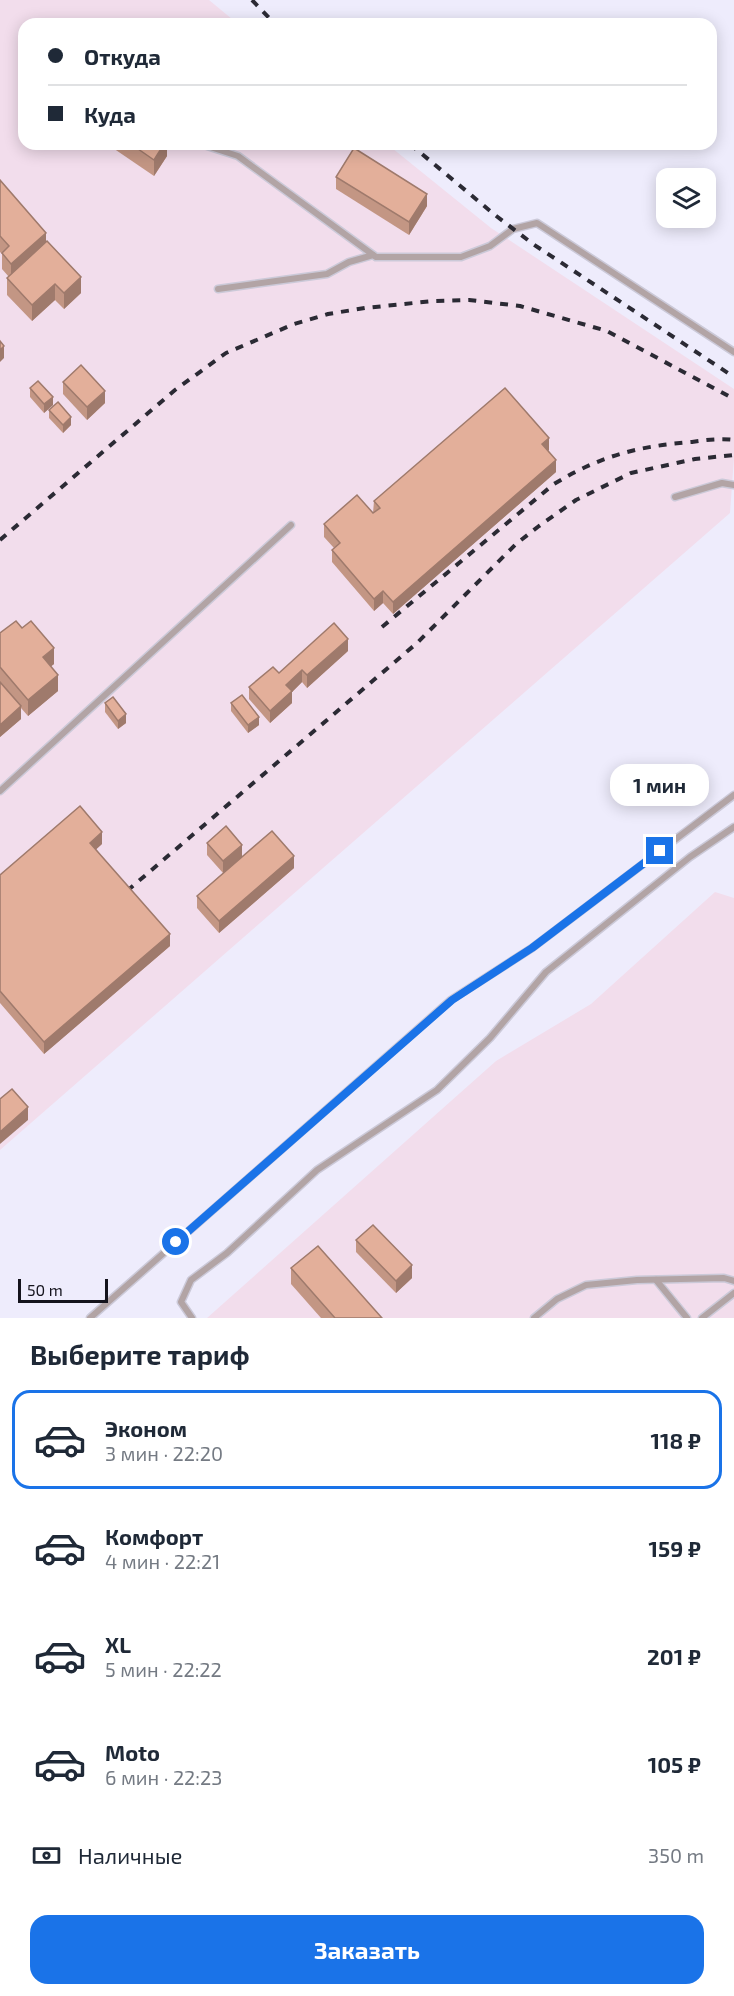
<!DOCTYPE html>
<html lang="ru">
<head>
<meta charset="utf-8">
<style>
  body { margin:0; font-family:"Exo 2",sans-serif; background:#f2f2f3; color:#1f2937; height:100vh; display:flex; flex-direction:column; font-size:22px; white-space:nowrap }
  * { box-sizing:border-box; margin:0 }
  p { font-size:20px; color:#747a83 }
  .icon { flex:none; width:33px; height:33px; fill:none; stroke:currentColor; stroke-width:2; stroke-linecap:round; stroke-linejoin:round }
  .map { position:relative; height:1318px; overflow:hidden }
  .panel { display:flex; flex-direction:column; background:#fff; flex:1 }
  .panel>* { flex:none }
  .top-card { position:absolute; left:18px; top:18px; width:699px; height:132px; border-radius:18px; box-shadow:0 3px 15px #0003; display:grid; align-content:center; height:132px; padding:0 30px; background:#fff }
  .fabs { position:absolute; left:656px; top:168px; display:grid; gap:12px }
  .fabs a { display:grid; place-items:center; width:60px; height:60px; border-radius:12px; background:#fff; box-shadow:0 3px 15px #0003; font-size:30px }
  .scale { position:absolute; left:18px; bottom:15px; width:90px; box-sizing:border-box; padding-left:6px; border:3px solid #14131c; border-top:0; font-size:16px; line-height:21px; white-space:nowrap; color:#14131c; -webkit-text-stroke:4px #eeecfc; paint-order:stroke }
  .end { position:absolute; width:27px; height:27px; margin:-14px; border:8px solid #1a73e8; background:#fff; box-shadow:0 0 0 3px #fff }
  .from { border-radius:50% }
  .bubble { position:absolute; height:42px; border-radius:18px; background:#fff; box-shadow:0 3px 15px #0003; font-size:20px; font-weight:700; line-height:42px; text-align:center }
  .top-card b { display:flex; align-items:center; gap:21px; height:57px; font-size:22px }
  .top-card b+b { border-top:2px solid #e0e1e3 }
  .top-card i { width:15px; height:15px; background:#1f2937 }
  ul { padding:0; list-style:none }
  li { display:flex; align-items:center; gap:18px; height:99px; margin:0 12px 9px; padding:0 18px; border:3px solid transparent; border-radius:18px }
  li div { flex:1 }
  li b { display:block; font-size:22px }
  li em { font-style:normal; font-weight:700 }
  li.current { border-color:#1a73e8 }
  li>.icon { width:54px; height:54px; stroke-width:1.5 }
  h2 { padding:0 30px; font-size:27px; line-height:72px }
  .pay { display:flex; align-items:center; gap:15px; height:66px; padding:0 30px; font-size:22px }
  .pay p { margin-inline-start:auto }
  .button { display:flex; gap:12px; margin-top:auto; padding:12px 30px }
  .button a { flex:1; height:69px; border-radius:18px; background:#1a73e8; color:#fff; font-size:24px; font-weight:700; line-height:69px; text-align:center }
  .map>svg:first-child { display:block }
</style>
</head>
<body>
<div class="map">
<svg width="734" height="1318" viewBox="0 0 734 1318">
  <rect width="100%" height="100%" fill="#eeecfc"/>
  <!-- industrial -->
  <g fill="#f2ddec">
    <path d="M0 0H209L238 24H24V144H387L491 228 734 389V457L730 513 0 1150Z"/>
    <path d="M715 892 734 898V1318H207L496 1061 591 1004Z"/>
  </g>
  <g fill="none" stroke-linecap="round" stroke-linejoin="round">
    <defs>
      <g id="lane">
        <path d="M201 144 238 156 376 257H461L490 246 513 229 537 223 734 352"/>
        <path d="M218 289 327 274 349 262 373 255"/>
        <path d="M675 497 722 483 734 485"/>
        <path d="M0 791 291 525"/>
        <path d="M656 1280 687 1318"/>
        <path d="M90 1318 451 1000 532 948 734 795"/>
        <path d="M192 1318 181 1302 191 1280 227 1253 317 1170 437 1090 490 1038 546 972 690 857 734 827"/>
        <path d="M534 1318 557 1299 586 1285 637 1280 724 1278 734 1281"/>
        <path d="M702 1318 734 1293"/>
      </g>
    </defs>
    <!-- lane casing -->
    <use href="#lane" stroke="#cbc9d8" stroke-width="9"/>
    <!-- lane -->
    <use href="#lane" stroke="#b2a4a5" stroke-width="6"/>
    <!-- rail -->
    <g stroke="#2b2a34" stroke-width="4" stroke-dasharray="8 8" stroke-linecap="butt">
      <path d="M252 0 275 24"/>
      <path d="M410 144 495 215 533 244 734 377"/>
      <path d="M0 540 175 390 226 353 294 324 328 314 365 308 433 301 469 300 520 306 607 331 734 399"/>
      <path d="M382 627 554 484C600 456 638 446 692 442 706 440 720 438 734 440"/>
      <path d="M127 891 417 643 516 544 539 526 576 500 631 473 695 459 734 455"/>
    </g>
  </g>
  <!-- wall -->
  <g fill="#c39684">
    <path d="M107 144H167V156L154 176Z"/>
    <path d="M336 177 427 206 409 235 336 189Z"/>
    <path d="M0 180 46 242 81 293 64 309 55 300 32 321 7 295V278L9 277 2 269V254L0 252Z"/>
    <path d="M63 382 105 403 87 420 63 394Z"/>
    <path d="M30 388 53 405 44 413 30 397Z"/>
    <path d="M49 410 71 425 63 433 49 418Z"/>
    <path d="M549 450 548 451 556 472 393 614 383 603 374 611 332 562V550L334 548 324 537V524L373 513 374 501Z"/>
    <path d="M0 633 54 664 51 666 58 691 28 716 21 708V719L0 737Z"/>
    <path d="M348 651 307 688 302 682 292 692V703L270 723 249 699V687Z"/>
    <path d="M105 703 126 723 118 729 105 712Z"/>
    <path d="M231 703 259 725 248 733 231 711Z"/>
    <path d="M207 843 242 857 294 868 219 933 197 908V896L223 873 207 855Z"/>
    <path d="M102 844 96 849 170 946 44 1054 0 1003V875Z"/>
    <path d="M356 1240 412 1278 396 1293 356 1252Z"/>
    <path d="M291 1268 382 1318H321L291 1284Z"/>
  </g>
  <!-- shaded-wall -->
  <g fill="#9f7a6c">
    <path d="M164 144H167V156L154 176V160Z"/>
    <path d="M427 194V206L409 235V222Z"/>
    <path d="M46 233V249L11 280V264Z"/>
    <path d="M81 277V293L64 309V293Z"/>
    <path d="M55 284V300L32 321V305Z"/>
    <path d="M4 346V358L0 362V350Z"/>
    <path d="M105 391V403L87 420V407Z"/>
    <path d="M53 397V405L44 413V404Z"/>
    <path d="M71 417V425L63 433V425Z"/>
    <path d="M549 438V450L542 456V444Z"/>
    <path d="M556 460V472L393 614V602Z"/>
    <path d="M383 591V603L374 611V599Z"/>
    <path d="M348 639V651L307 688V675Z"/>
    <path d="M54 648V664L43 673V657Z"/>
    <path d="M302 670V682L292 692V703L270 723V711L286 685Z"/>
    <path d="M58 675V691L28 716V700Z"/>
    <path d="M21 706V719L0 737V725Z"/>
    <path d="M126 714V723L118 729V721Z"/>
    <path d="M259 717V725L248 733V725Z"/>
    <path d="M102 832V844L90 855V843Z"/>
    <path d="M242 845V857L223 874V861Z"/>
    <path d="M294 856V868L219 933V921Z"/>
    <path d="M170 934V946L44 1054V1042Z"/>
    <path d="M28 1107V1120L0 1144V1132Z"/>
    <path d="M412 1265V1278L396 1293V1281Z"/>
  </g>
  <!-- building -->
  <g fill="#e3af9a" stroke="#9f7a6c" stroke-width="1.5">
    <path d="M131 144H164L154 160Z"/>
    <path d="M354 148 427 194 409 222 336 177Z"/>
    <path d="M0 180 46 233 11 264 2 253 9 246 0 236Z"/>
    <path d="M47 241 81 277 64 293 55 284 32 305 7 278Z"/>
    <path d="M0 341 4 346 0 350Z"/>
    <path d="M81 365 105 391 87 407 63 382Z"/>
    <path d="M38 381 53 397 44 404 30 388Z"/>
    <path d="M505 388 549 438 542 444 556 460 393 602 383 591 374 599 332 550 340 543 324 524 357 495 373 513 380 508 374 501Z"/>
    <path d="M58 402 71 417 63 425 49 410Z"/>
    <path d="M16 621 22 628 31 621 54 648 43 657 58 675 28 700 0 667V633Z"/>
    <path d="M334 623 348 639 307 675 302 670 286 685 292 691 270 711 249 687 273 667 279 673Z"/>
    <path d="M0 682 21 706 0 725Z"/>
    <path d="M242 695 259 717 248 725 231 703Z"/>
    <path d="M113 697 126 714 118 721 105 703Z"/>
    <path d="M80 806 102 832 90 843 170 934 44 1042 0 991V875Z"/>
    <path d="M226 826 242 845 223 861 207 843Z"/>
    <path d="M272 831 294 856 219 921 197 896Z"/>
    <path d="M12 1089 28 1107 0 1132V1099Z"/>
    <path d="M373 1225 412 1265 396 1281 356 1240Z"/>
    <path d="M318 1246 382 1318H335L291 1268Z"/>
  </g>
  <g fill="none" stroke-linecap="round" stroke-linejoin="round">
    <!-- route -->
    <path stroke="#1a73e8" stroke-width="8" d="M176 1242 452 1000 532 948 660 851"/>
  </g>
</svg>
<div class="fabs">
<a><svg class="icon" aria-label="layers" viewBox="0 0 24 24"><path d="M12 4l9 5-9 5-9-5zM3 14l9 5 9-5"/></svg></a>
</div>
<div class="scale">50 m</div>
<i class="end from" style="left:176px;top:1242px"></i>
<i class="end" style="left:660px;top:851px"></i>
<div class="bubble" style="left:610px;top:764px;width:99px">1 мин</div>
<div class="top-card">
<b><i class="from"></i>Откуда</b>
<b><i></i>Куда</b>
</div>
</div>
<section class="panel">
<h2>Выберите тариф</h2>
<ul>
<li class="current"><svg class="icon" aria-label="car" viewBox="0 0 24 24"><path d="M5 17H2v-5l4-1 3-4h7l3 4 3 1v5h-3M9 17h6M6 11h13"/><circle cx="7" cy="17" r="2"/><circle cx="17" cy="17" r="2"/></svg><div><b>Эконом</b><p>3 мин · 22:20</p></div><em>118 ₽</em></li>
<li><svg class="icon" aria-label="car" viewBox="0 0 24 24"><path d="M5 17H2v-5l4-1 3-4h7l3 4 3 1v5h-3M9 17h6M6 11h13"/><circle cx="7" cy="17" r="2"/><circle cx="17" cy="17" r="2"/></svg><div><b>Комфорт</b><p>4 мин · 22:21</p></div><em>159 ₽</em></li>
<li><svg class="icon" aria-label="car" viewBox="0 0 24 24"><path d="M5 17H2v-5l4-1 3-4h7l3 4 3 1v5h-3M9 17h6M6 11h13"/><circle cx="7" cy="17" r="2"/><circle cx="17" cy="17" r="2"/></svg><div><b>XL</b><p>5 мин · 22:22</p></div><em>201 ₽</em></li>
<li><svg class="icon" aria-label="car" viewBox="0 0 24 24"><path d="M5 17H2v-5l4-1 3-4h7l3 4 3 1v5h-3M9 17h6M6 11h13"/><circle cx="7" cy="17" r="2"/><circle cx="17" cy="17" r="2"/></svg><div><b>Moto</b><p>6 мин · 22:23</p></div><em>105 ₽</em></li>
</ul>
<div class="pay"><svg class="icon" aria-label="cash" viewBox="0 0 24 24"><path d="M3 7h18v10H3z"/><circle cx="12" cy="12" r="2"/></svg>Наличные<p>350 m</p></div>
<div class="button"><a>Заказать</a></div>
</section>
</body>
</html>
